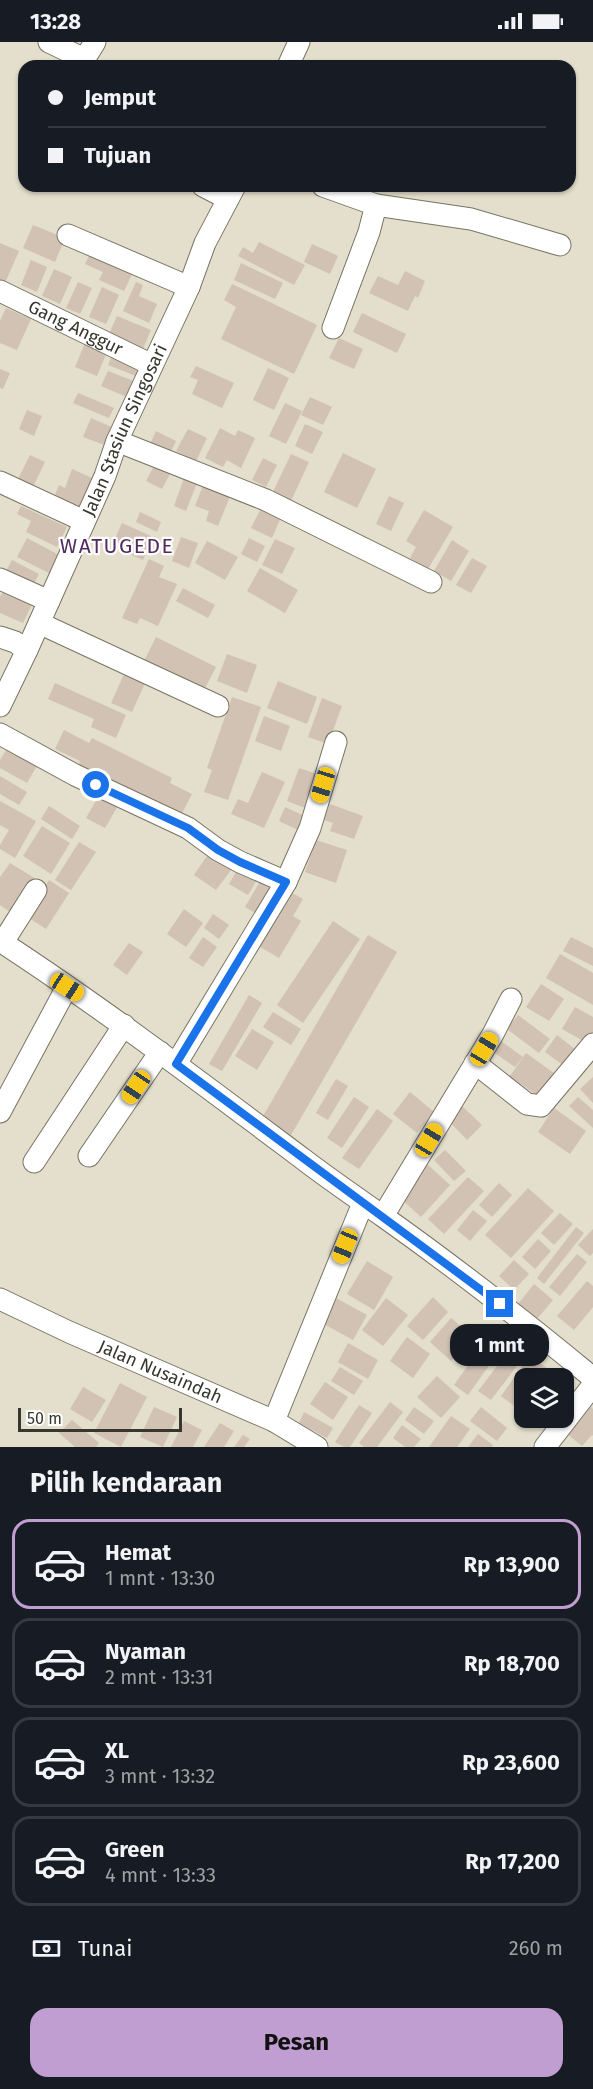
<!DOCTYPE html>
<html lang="id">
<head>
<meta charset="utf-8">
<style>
  body { margin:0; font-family:"Fira Sans",sans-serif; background:#242831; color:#f1f3f6; height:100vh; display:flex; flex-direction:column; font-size:22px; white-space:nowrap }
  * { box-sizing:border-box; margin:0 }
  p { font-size:20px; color:#9ea1a6 }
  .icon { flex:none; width:33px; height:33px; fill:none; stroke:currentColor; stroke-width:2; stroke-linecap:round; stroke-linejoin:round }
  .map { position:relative; height:1405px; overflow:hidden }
  .side { display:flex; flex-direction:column; background:#171b24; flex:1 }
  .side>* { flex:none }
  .hud { position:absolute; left:18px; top:18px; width:558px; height:132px; border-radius:18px; box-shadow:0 2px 4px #0004; display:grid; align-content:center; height:132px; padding:0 30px; background:#171b24 }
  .buttons { position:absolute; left:514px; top:1326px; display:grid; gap:12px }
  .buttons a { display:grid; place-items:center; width:60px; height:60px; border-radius:12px; background:#171b24; box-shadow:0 2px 4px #0004; font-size:30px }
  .scale { position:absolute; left:18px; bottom:15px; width:164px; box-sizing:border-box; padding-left:6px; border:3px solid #38372f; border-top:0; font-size:16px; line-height:21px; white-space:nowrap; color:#38372f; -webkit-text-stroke:4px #fff; paint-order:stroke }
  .end { position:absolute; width:27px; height:27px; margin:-14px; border:8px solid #1a73e8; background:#fff; box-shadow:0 0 0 3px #fff }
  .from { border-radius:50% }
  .bubble { position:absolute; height:42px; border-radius:18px; background:#171b24; box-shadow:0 2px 4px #0004; font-size:20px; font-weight:700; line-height:42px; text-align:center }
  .car { position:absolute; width:18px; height:36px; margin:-18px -9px; border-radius:8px; box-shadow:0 0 4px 2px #0007; background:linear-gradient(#f5c518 24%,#345 0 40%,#f5c518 0 76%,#345 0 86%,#f5c518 0) }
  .hud b { display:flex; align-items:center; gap:21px; height:57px; font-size:22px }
  .hud b+b { border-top:2px solid #363941 }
  .hud i { width:15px; height:15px; background:#f1f3f6 }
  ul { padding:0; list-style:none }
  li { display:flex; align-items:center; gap:18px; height:90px; margin:0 12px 9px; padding:0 18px; border:3px solid #363941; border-radius:18px }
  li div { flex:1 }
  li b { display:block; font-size:22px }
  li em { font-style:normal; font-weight:700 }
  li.current { border-color:#c19ed1 }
  li>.icon { width:54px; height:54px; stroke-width:1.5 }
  h2 { padding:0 30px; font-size:27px; line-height:72px }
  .pay { display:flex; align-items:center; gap:15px; height:66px; padding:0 30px; font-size:22px }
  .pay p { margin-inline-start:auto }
  .button { display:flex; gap:12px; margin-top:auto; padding:12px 30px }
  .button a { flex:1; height:69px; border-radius:18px; background:#c19ed1; color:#111; font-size:24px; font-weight:700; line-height:69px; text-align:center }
  .status { display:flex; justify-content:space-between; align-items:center; height:42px; padding:0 30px; background:#171b24; direction:ltr }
  .status svg { height:16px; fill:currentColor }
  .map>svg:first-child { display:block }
</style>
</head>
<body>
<div class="status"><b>13:28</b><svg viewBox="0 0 49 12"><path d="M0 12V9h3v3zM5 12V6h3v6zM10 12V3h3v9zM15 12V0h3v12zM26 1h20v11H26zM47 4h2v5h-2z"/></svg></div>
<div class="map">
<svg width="593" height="1405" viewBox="0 0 593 1405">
  <rect width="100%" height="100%" fill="#e3dfcc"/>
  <!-- building -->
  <g fill="#d1c2b4">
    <path d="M33 183 65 196 55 220 23 206Z"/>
    <path d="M259 200 305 223 294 243 238 214 243 205 253 211Z"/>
    <path d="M0 201 19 209 5 241 0 239Z"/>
    <path d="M312 202 338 214 330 232 304 220Z"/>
    <path d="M91 210 134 228 124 249 99 238 103 230 85 222Z"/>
    <path d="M31 218 47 225 37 250 21 243Z"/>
    <path d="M241 221 283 241 275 257 234 238Z"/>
    <path d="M54 227 72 235 60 262 42 254Z"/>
    <path d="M405 229 425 239 418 256 415 254 408 269 369 251 378 234 398 243Z"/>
    <path d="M78 240 92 246 80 272 66 266Z"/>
    <path d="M136 240 143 243 139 254 157 262 149 281 123 269Z"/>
    <path d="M232 242 317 283 294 332 221 297 236 265 224 258Z"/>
    <path d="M102 245 119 253 106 282 89 275Z"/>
    <path d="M6 266 31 277 17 308 0 301V279Z"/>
    <path d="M362 271 406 292 397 311 353 290Z"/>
    <path d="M117 274 151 288 142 309 108 294Z"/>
    <path d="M339 296 363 307 354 327 329 316Z"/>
    <path d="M85 301 107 310 97 334 75 325Z"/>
    <path d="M113 311 140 322 136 334 108 323Z"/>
    <path d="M196 324 234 341 222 366 192 352 198 338 190 335Z"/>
    <path d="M268 326 289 336 274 368 253 358Z"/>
    <path d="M0 327 10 331 3 347 0 346Z"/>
    <path d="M108 329 136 340 129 356 101 344Z"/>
    <path d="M78 351 114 366 109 376 73 361Z"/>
    <path d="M310 355 332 365 323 383 301 373Z"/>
    <path d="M285 361 302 369 286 402 269 394Z"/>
    <path d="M27 368 42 374 34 394 19 387Z"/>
    <path d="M91 376 114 386 107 404 83 395Z"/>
    <path d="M305 382 323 390 312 412 295 404Z"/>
    <path d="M220 386 235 394 238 388 255 396 241 426 227 418 223 425 205 416Z"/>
    <path d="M188 387 207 396 196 419 176 409Z"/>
    <path d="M156 389 176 399 170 412 150 402Z"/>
    <path d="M343 411 376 427 357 466 324 450Z"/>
    <path d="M291 412 309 420 290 461 272 452Z"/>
    <path d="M30 413 45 420 33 445 18 437Z"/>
    <path d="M263 416 277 423 266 445 252 438Z"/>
    <path d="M155 422 171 430 162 447 146 439Z"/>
    <path d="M72 427 92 436 79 469 53 458 59 443 65 446Z"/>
    <path d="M184 436 197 441 186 469 174 464Z"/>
    <path d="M204 441 231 452 218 484 206 479 209 469 195 464Z"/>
    <path d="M389 454 404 461 391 489 376 482Z"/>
    <path d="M21 464 67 485 57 505 26 490 31 479 17 472Z"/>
    <path d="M262 464 282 473 272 496 251 486Z"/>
    <path d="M424 468 453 485 428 527 410 516 416 505 406 499Z"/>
    <path d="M140 470 161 480 157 490 136 480Z"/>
    <path d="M122 481 153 495 143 518 112 504Z"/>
    <path d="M181 495 198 501 189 526 172 519Z"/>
    <path d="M27 496 61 514 51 532 17 515Z"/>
    <path d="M249 496 265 504 257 520 241 512Z"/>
    <path d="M275 497 295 506 282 532 262 523Z"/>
    <path d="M452 498 469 509 451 539 434 529Z"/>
    <path d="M207 499 238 515 225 538 195 521Z"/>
    <path d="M472 516 487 524 471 551 456 543Z"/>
    <path d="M149 517 164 524 159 535 177 542 158 584 140 576 137 582 122 576Z"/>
    <path d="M12 518 39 532 31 547 4 533Z"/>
    <path d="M260 526 298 548 285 571 247 549Z"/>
    <path d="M183 546 215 563 208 576 176 559Z"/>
    <path d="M4 547 33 560 23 581 0 571V555Z"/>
    <path d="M156 595 216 625 203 650 143 621Z"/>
    <path d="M227 612 257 623 247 651 217 639Z"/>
    <path d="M125 630 146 639 132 670 111 661Z"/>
    <path d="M278 639 317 655 307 682 267 666Z"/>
    <path d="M55 641 126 673 116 696 91 685 94 677 48 657Z"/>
    <path d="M232 655 261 665 228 758 204 750 212 728 207 726Z"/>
    <path d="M322 656 342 664 328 702 308 695Z"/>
    <path d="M264 674 290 684 281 709 255 699Z"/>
    <path d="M64 688 89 701 92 696 172 736 170 741 192 752 181 773 78 723 80 719 55 707Z"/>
    <path d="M8 705 38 722 27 741 0 726V718Z"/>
    <path d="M299 726 320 733 311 768 287 759Z"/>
    <path d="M262 730 285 740 264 786 231 772 238 757 248 761Z"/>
    <path d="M0 734 27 750 19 763 0 752Z"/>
    <path d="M100 752 119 762 105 786 86 776Z"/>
    <path d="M0 759 36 779 15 816 0 807V803L9 788 0 783Z"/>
    <path d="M327 761 363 774 354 797 330 789 333 781 321 777Z"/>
    <path d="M49 764 80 784 72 797 41 777Z"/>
    <path d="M285 765 307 775 300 789 279 779Z"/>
    <path d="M42 784 70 801 51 832 23 814Z"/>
    <path d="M316 798 347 808 336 841 305 830Z"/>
    <path d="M79 800 96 810 71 848 55 838Z"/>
    <path d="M211 808 234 824 216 848 194 833Z"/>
    <path d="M10 821 36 837 13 872 0 863V835Z"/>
    <path d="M239 825 258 836 248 853 229 842Z"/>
    <path d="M262 836 277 845 260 874 245 865Z"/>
    <path d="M49 838 69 851 46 887 26 874Z"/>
    <path d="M287 848 303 857 293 874 301 879 279 916 255 902Z"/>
    <path d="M184 867 203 881 186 905 167 892Z"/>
    <path d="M213 872 229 883 219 897 204 886Z"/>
    <path d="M333 879 360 897 303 981 277 963Z"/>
    <path d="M368 893 397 910 291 1093 262 1076Z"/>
    <path d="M203 895 217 905 203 925 189 916Z"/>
    <path d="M571 895 593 906V924L563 909Z"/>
    <path d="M129 901 143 910 127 933 113 923Z"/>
    <path d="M560 912 593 931V963L546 936Z"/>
    <path d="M541 942 564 957 549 979 526 965Z"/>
    <path d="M249 953 262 961 222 1029 209 1022Z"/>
    <path d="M575 965 593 975V990L587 1001 562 987Z"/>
    <path d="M273 970 301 987 291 1003 263 985Z"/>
    <path d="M518 973 550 997 539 1011 507 987Z"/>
    <path d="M252 987 274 1000 257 1028 235 1014Z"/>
    <path d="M557 993 581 1012 570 1028 545 1010Z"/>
    <path d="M497 996 523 1015 515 1025 489 1007Z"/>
    <path d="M526 1011 561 1036 545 1059 510 1034Z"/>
    <path d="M593 1035V1061L580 1047Z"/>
    <path d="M336 1037 348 1044 328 1078 316 1071Z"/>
    <path d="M410 1050 434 1070 417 1091 393 1072Z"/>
    <path d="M354 1055 369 1065 342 1106 327 1096Z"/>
    <path d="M578 1055 593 1068V1086L569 1064Z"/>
    <path d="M462 1064 482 1083 467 1098 448 1078Z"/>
    <path d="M554 1066 586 1089 570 1112 538 1090Z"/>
    <path d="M377 1067 393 1079 359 1127 342 1116Z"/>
    <path d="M445 1108 466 1129 454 1139 434 1118Z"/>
    <path d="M427 1122 450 1143 421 1175 398 1154Z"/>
    <path d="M468 1135 484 1149 444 1192 428 1177Z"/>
    <path d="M499 1141 512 1153 492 1175 479 1163Z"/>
    <path d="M528 1146 554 1169 511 1216 485 1193Z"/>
    <path d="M473 1168 487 1179 470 1199 457 1188Z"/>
    <path d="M560 1171 573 1182 554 1203 541 1191Z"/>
    <path d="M576 1185 584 1191 544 1242 537 1236Z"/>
    <path d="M593 1187V1211L590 1214 578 1203Z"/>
    <path d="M538 1197 551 1209 535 1227 522 1215Z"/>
    <path d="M577 1212 587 1220 560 1254 549 1245Z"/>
    <path d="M514 1218 529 1232 514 1248 499 1234Z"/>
    <path d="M367 1219 393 1235 374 1268 347 1252Z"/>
    <path d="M587 1239 593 1244V1265L574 1288 557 1274Z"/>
    <path d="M534 1242 553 1258 537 1277 518 1262Z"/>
    <path d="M433 1255 448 1270 423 1298 407 1284Z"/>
    <path d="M336 1256 367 1273 353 1298 322 1281Z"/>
    <path d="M386 1256 408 1273 383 1304 362 1288Z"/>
    <path d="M451 1276 473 1294 451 1319 430 1300Z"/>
    <path d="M489 1294 503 1304 468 1353 454 1343Z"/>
    <path d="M407 1295 430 1312 413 1336 390 1319Z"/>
    <path d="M348 1301 378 1318 368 1337 338 1320Z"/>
    <path d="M507 1311 520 1320 491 1358 478 1349Z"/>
    <path d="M530 1314 554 1331 550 1336H525V1372L501 1354Z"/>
    <path d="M340 1325 363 1339 354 1353 331 1339Z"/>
    <path d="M437 1334 460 1355 441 1376 417 1355Z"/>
    <path d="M325 1340 348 1355 333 1378 310 1362Z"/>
    <path d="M120 1341 147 1355 121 1405 94 1391Z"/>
    <path d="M83 1345 106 1358 92 1380 70 1367Z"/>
    <path d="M390 1360 403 1370 377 1405H364L359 1401Z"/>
    <path d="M359 1363 372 1371 350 1405H344L335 1400Z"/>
    <path d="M589 1363 593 1367V1394L592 1393 582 1404 566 1391Z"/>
    <path d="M154 1365 177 1375 163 1405 140 1395Z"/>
    <path d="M414 1365 434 1379 424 1392 405 1378Z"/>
    <path d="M481 1365 507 1386 497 1399 470 1379Z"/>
    <path d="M304 1370 333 1386 327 1396 299 1381Z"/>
    <path d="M451 1374 470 1387 457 1405H429Z"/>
    <path d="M72 1378 99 1401 96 1405H75L59 1391Z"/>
    <path d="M184 1379 202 1388 193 1405H171Z"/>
    <path d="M220 1381 234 1389 224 1405H204Z"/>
    <path d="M402 1383 421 1397 414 1405H405L393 1396Z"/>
    <path d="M478 1392 493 1403 492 1405H468Z"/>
    <path d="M243 1393 250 1397 244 1405H234Z"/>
  </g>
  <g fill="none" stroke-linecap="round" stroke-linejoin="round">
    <defs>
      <g id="minor">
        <path d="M49 0 78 14 87 13 95 0"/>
        <path d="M288 24 299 0"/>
        <path d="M203 144 228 157"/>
        <path d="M323 144 376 163 471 177 560 203"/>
        <path d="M68 193 189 245"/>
        <path id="s1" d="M0 249 152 323"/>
        <path d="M333 286 369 190 376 163"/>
        <path d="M117 399 266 458 431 540"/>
        <path d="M0 440 84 479"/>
        <path d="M0 537 49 559"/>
        <path d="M39 581 218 664"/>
        <path d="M0 595 15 600 27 608"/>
        <path id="s2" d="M0 664 27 608 105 434 117 399 189 245 205 201 235 144"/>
        <path d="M0 692 75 733 188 786 218 808 240 820 286 840"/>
        <path d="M0 899C104 967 203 1042 303 1117 329 1137 357 1156 384 1175 456 1226 525 1280 593 1336"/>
        <path d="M3 900 36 848"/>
        <path d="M475 1021 527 1062 541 1064 593 1002"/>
        <path d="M176 1022 286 840 310 786 336 700"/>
        <path d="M0 1070 67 945"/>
        <path d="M89 1114 160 1010"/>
        <path d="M34 1120 124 983"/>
        <path d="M383 1174 493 992 511 957"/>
        <path id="s3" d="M0 1257 69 1290 274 1379 317 1405"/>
        <path d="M274 1379 363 1161"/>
        <path d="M545 1405 593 1343"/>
      </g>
    </defs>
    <!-- minor casing -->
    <use href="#minor" stroke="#787463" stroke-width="23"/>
    <!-- minor -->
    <use href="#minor" stroke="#fff" stroke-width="21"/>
  </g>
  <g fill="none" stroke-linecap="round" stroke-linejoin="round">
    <!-- route -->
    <path stroke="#1a73e8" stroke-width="8" d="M96 743 188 786 218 808 240 820 286 840 176 1022 500 1262"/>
  </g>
  <g text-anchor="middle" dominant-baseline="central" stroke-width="4.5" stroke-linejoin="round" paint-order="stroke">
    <!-- street labels -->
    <g font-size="18" fill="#38372f" stroke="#fff">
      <text stroke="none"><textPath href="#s1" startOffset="84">Gang Anggur</textPath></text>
      <text stroke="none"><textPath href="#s2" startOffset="303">Jalan Stasiun Singosari</textPath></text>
      <text stroke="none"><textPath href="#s3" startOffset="176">Jalan Nusaindah</textPath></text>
    </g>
    <!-- quarter labels -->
    <g font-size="21" letter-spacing="1.5" fill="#522b61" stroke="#fff">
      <text x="117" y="504">WATUGEDE</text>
    </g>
  </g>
</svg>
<div class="buttons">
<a><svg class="icon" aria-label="layers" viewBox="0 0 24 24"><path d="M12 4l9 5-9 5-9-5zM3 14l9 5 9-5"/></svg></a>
</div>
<div class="scale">50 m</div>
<i class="end from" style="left:96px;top:743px"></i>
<i class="end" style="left:500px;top:1262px"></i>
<div class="bubble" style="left:450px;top:1282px;width:99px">1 mnt</div>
<i class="car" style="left:323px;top:743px;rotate:197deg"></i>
<i class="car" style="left:67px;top:945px;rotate:123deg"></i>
<i class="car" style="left:484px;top:1007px;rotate:31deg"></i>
<i class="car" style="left:136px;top:1045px;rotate:214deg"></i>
<i class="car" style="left:429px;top:1098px;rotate:31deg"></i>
<i class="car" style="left:345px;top:1204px;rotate:202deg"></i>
<div class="hud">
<b><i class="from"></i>Jemput</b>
<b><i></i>Tujuan</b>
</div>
</div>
<section class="side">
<h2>Pilih kendaraan</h2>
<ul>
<li class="current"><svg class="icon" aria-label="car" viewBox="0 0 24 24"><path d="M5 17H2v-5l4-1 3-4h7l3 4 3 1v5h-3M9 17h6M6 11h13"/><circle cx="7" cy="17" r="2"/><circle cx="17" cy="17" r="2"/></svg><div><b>Hemat</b><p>1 mnt · 13:30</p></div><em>Rp 13,900</em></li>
<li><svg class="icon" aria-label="car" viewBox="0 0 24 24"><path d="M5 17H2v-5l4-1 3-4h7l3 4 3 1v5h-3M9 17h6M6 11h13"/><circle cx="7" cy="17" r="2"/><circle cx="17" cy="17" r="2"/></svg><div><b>Nyaman</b><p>2 mnt · 13:31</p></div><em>Rp 18,700</em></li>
<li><svg class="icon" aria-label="car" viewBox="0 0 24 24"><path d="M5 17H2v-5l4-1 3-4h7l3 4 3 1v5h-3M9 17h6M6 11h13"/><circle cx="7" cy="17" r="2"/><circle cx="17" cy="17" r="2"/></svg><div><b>XL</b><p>3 mnt · 13:32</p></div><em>Rp 23,600</em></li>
<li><svg class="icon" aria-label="car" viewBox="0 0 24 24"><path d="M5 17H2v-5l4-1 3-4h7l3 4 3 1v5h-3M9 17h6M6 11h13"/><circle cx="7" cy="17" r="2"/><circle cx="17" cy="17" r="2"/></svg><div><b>Green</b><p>4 mnt · 13:33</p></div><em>Rp 17,200</em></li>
</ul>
<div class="pay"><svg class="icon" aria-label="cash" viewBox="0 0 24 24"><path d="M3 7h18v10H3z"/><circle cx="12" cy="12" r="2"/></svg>Tunai<p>260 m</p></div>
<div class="button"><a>Pesan</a></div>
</section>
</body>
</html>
